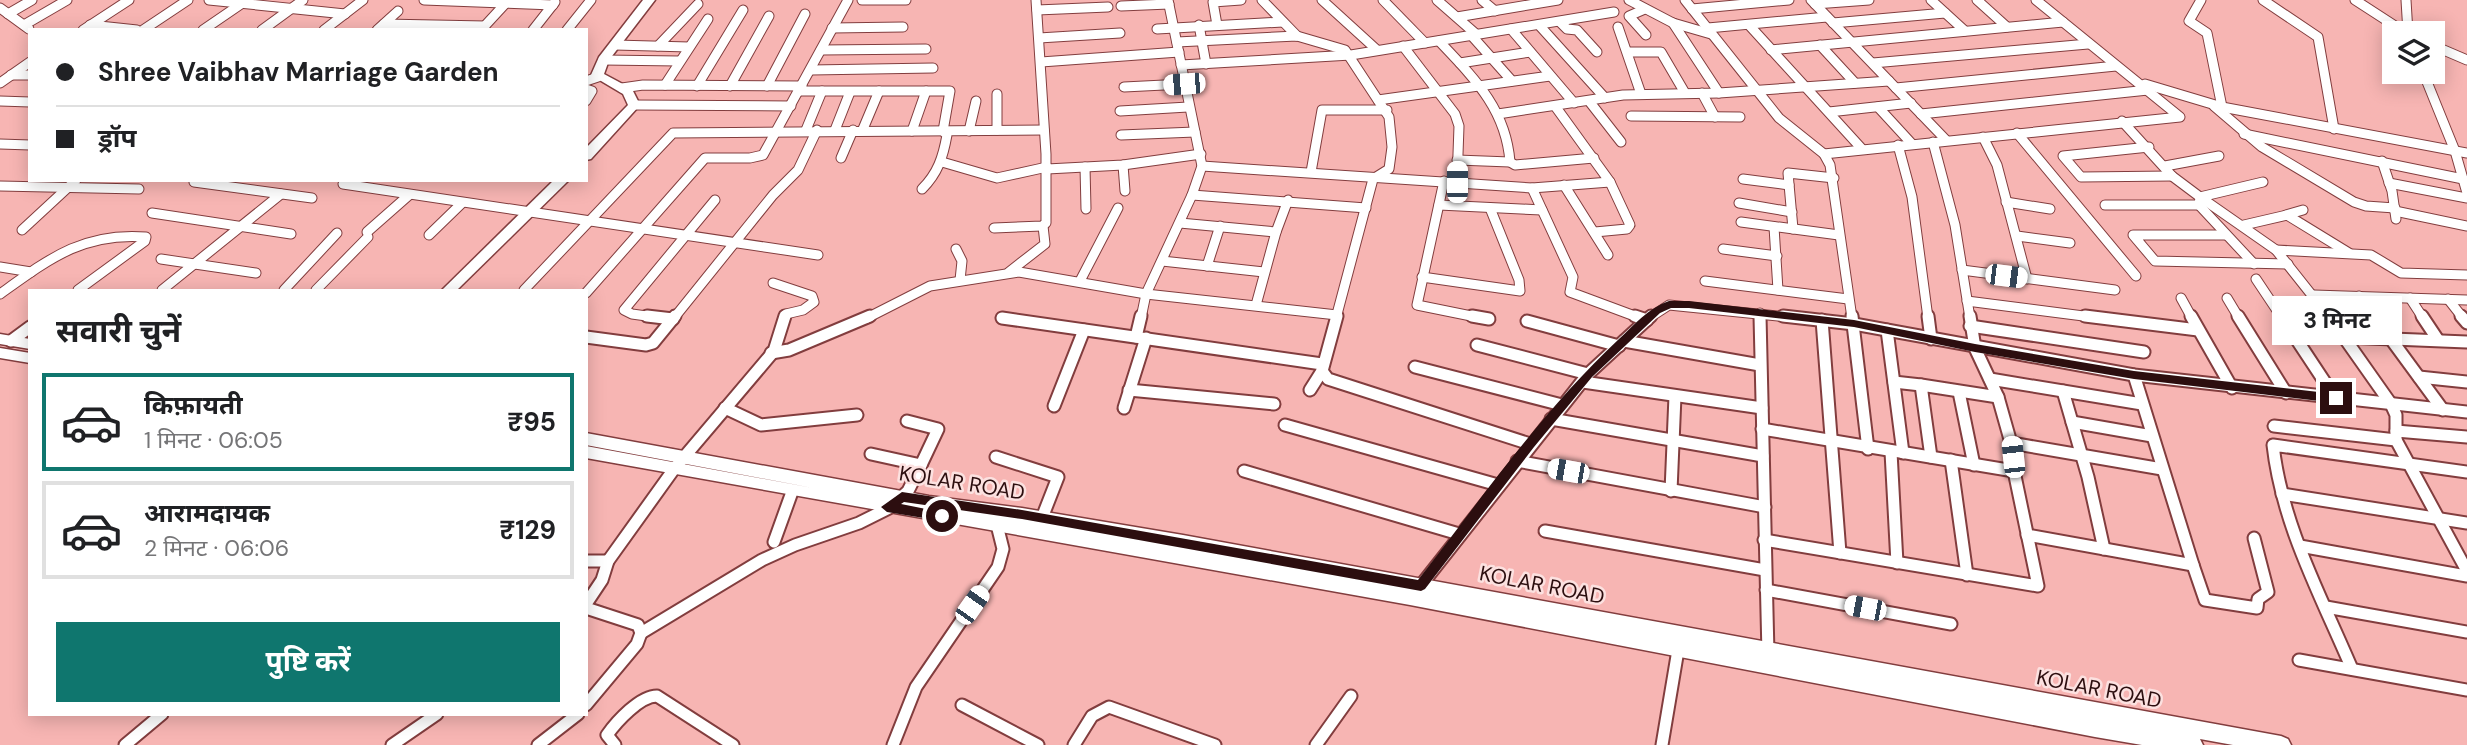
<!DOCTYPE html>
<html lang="hi">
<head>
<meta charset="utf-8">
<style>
  body { margin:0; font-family:"DM Sans","Noto Sans Devanagari",sans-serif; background:#f6f6f6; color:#202124; height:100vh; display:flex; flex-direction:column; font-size:26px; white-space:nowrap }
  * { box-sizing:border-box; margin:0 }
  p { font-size:23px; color:#757577 }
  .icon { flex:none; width:38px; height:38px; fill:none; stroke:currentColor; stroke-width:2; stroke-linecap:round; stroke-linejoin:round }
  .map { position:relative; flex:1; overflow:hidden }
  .side { position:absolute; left:28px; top:289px; width:560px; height:427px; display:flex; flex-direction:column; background:#fff; border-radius:0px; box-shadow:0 4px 18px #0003 }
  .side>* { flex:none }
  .top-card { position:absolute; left:28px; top:28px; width:560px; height:154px; border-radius:0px; box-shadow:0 4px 18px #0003; display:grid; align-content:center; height:154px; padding:0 28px; background:#fff }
  .controls { position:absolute; left:2382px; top:21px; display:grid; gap:14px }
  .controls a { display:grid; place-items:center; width:63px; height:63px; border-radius:0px; background:#fff; box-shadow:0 4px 18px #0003; font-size:35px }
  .end { position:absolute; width:32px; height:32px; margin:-16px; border:9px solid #2c0e0f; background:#fff; box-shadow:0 0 0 4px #fff }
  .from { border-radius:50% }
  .bubble { position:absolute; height:49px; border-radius:0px; background:#fff; box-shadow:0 4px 18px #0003; font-size:23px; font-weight:700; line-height:49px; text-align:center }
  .car { position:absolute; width:21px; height:42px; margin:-21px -10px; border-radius:9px; box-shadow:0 0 5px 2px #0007; background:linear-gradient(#fff 24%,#345 0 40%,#fff 0 76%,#345 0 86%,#fff 0) }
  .top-card b { display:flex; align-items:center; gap:24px; height:66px; font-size:26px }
  .top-card b+b { border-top:2px solid #e0e0e0 }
  .top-card i { width:18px; height:18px; background:#202124 }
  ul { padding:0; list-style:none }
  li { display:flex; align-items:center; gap:21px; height:98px; margin:0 14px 10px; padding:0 14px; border:4px solid #e0e0e0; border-radius:0px }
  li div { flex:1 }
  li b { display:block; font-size:26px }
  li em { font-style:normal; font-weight:700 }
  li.current { border-color:#0f766e }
  li>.icon { width:63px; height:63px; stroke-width:1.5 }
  h2 { padding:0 28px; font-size:32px; line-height:84px }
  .action { display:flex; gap:14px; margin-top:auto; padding:14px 28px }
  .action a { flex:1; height:80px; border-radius:0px; background:#0f766e; color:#fff; font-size:28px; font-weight:700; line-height:80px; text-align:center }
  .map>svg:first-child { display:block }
</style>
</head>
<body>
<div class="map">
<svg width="2467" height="745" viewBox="0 0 2467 745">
  <rect width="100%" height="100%" fill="#f7b5b3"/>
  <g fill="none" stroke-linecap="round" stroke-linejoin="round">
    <defs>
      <g id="street-far1">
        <path d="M209 0 345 14"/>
        <path d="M424 0 553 5"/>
        <path d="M862 0H906"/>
        <path d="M1262 0 1297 36"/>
        <path d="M1322 0 1377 50"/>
        <path d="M1383 0 1425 43"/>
        <path d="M1437 0 1477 35"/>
        <path d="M1482 0 1495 11"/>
        <path d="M1629 0 1673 23 1711 34"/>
        <path d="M1685 0 1779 118 1824 154 1830 165 1852 318"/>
        <path d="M1811 0 1946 140"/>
        <path d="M1931 0 1965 31"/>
        <path d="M1977 0 2007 27"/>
        <path d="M2201 0 2189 21 2207 33 2222 107"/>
        <path d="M2263 0 2318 37 2334 129"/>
        <path d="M2355 0 2406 33"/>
        <path d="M2406 0 2408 33"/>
        <path d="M1815 4 1869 0"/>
        <path d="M1121 6 1169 4"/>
        <path d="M0 8 29 29"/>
        <path d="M1645 9 1629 16 1646 35"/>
        <path d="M1692 9 1789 0"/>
        <path d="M1037 10 1108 7"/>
        <path d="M8 14 32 0"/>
        <path d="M1457 17 1558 0"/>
        <path d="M1560 22 1567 29 1577 30 1597 52"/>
        <path d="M1673 23 1719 93"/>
        <path d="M1833 23 1945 13"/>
        <path d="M384 24 485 26"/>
        <path d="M24 25 67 0"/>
        <path d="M90 25 137 30"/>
        <path d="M1199 25 1206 64"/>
        <path d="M1217 25 1213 2 1241 0"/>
        <path d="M1539 25 1605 98"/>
        <path d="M1749 25 1862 149"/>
        <path d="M1618 27 1641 94"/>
        <path d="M832 28 903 27"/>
        <path d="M1708 28 1827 17"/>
        <path d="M1157 29 1283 22"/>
        <path d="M1511 29 1574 103"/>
        <path d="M83 30 129 0"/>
        <path d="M143 30 188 0"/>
        <path d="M203 30 241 4"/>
        <path d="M262 30 303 0"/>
        <path d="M324 30 363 0"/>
        <path d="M377 30 398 11"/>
        <path d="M481 30 505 4"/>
        <path d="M533 30 555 2"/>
        <path d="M567 30 591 0"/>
        <path d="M1472 36 1512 81"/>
        <path d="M1039 38 1120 33"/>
        <path d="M1439 41C1474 78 1506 109 1510 162"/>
        <path d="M1177 42 1297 36 1345 50 1389 117 1392 147 1389 169 1373 179 1336 318"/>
        <path d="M615 45 689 47"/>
        <path d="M1820 45 1855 83"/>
        <path d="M2432 45 2467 60"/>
        <path d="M658 46 698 4"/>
        <path d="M1403 46 1455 114 1459 126 1457 182"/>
        <path d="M821 50 926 49"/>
        <path d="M1771 50 2063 22"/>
        <path d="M1628 52H1661L1685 93"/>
        <path d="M603 60 679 61"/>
        <path d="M1041 62 1179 52"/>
        <path d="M1460 63 1530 52"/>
        <path d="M1873 63 2088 44"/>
        <path d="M1181 65 1351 55 1614 12"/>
        <path d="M811 70 933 68"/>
        <path d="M2423 72 2455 151 2467 193"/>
        <path d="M11 75H30"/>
        <path d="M586 81 598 77"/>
        <path d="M0 83 30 62"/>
        <path d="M2145 84 2222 107 2467 153"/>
        <path d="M665 85 708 19"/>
        <path d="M697 86 743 10"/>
        <path d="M730 86 769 16"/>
        <path d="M767 86 805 14"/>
        <path d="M1124 87 1184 84"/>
        <path d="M622 88 643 85 802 86"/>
        <path d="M1896 88 2116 66"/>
        <path d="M586 89 592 91 586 101"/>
        <path d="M798 91H950L943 131 947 135C943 157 938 173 922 189"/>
        <path d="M1702 93 1715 117"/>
        <path d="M997 94V130"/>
        <path d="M1378 100 1550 76"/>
        <path d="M0 101 30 102"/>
        <path d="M1589 101 1621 142"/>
        <path d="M634 105 791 106"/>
        <path d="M1555 106 1610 182 1630 225 1627 229 1595 232"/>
        <path d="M2214 106 2262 147 2354 202 2366 206 2395 208"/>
        <path d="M1878 107 1912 144"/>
        <path d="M1120 111 1188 107"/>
        <path d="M1829 112 1911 103"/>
        <path d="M1498 114 1623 95 1719 93 1889 81"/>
        <path d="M1921 114 2148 90"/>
        <path d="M1631 116 1740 117"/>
        <path d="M2122 121 2172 176 2200 197 2199 205 2254 264"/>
        <path d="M863 129 879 91"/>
        <path d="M806 130 822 91"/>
        <path d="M835 130 850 92"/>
        <path d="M912 131 926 91"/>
        <path d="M969 131 976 101"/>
        <path d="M2017 133 2136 276"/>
        <path d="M2244 134 2463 179"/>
        <path d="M1121 135 1195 132"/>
        <path d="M1983 137 1997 165 2027 279"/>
        <path d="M1933 142 1955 225 1970 318"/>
        <path d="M0 144 30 145"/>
        <path d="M1898 145 1912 197 1928 318"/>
        <path d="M2149 147 2063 156 2081 177 2172 176"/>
        <path d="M1824 154 2180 117 2036 0"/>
        <path d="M841 158 853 130"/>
        <path d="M1457 160 1510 162 1515 165 1594 158"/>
        <path d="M2382 161 2392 191 2396 219"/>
        <path d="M942 162 997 178 1047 167"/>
        <path d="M1123 165 1125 191"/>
        <path d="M1202 166 1532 188 1610 182"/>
        <path d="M2165 166 2219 156"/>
        <path d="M1085 167 1086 209"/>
        <path d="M1047 169 1123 165 1201 154"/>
        <path d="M1311 172 1322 110H1387"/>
        <path d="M1743 179 1789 185"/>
        <path d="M1444 181 1417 305 1481 318"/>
        <path d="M194 182 312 198"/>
        <path d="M2389 183 2467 198"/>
        <path d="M343 184 818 255"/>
        <path d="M1564 185 1608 255"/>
        <path d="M0 186 139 189"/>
        <path d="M1532 188 1573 277 1570 292 1640 318"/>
        <path d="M1192 195 1366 208"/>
        <path d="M2200 197 2276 250 2330 318"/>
        <path d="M2200 197 2263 182"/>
        <path d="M2006 202 2050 209"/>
        <path d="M1739 203 1792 212"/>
        <path d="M1439 205 1542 210"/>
        <path d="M2105 205H2199"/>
        <path d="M2395 211 2467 226"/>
        <path d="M152 213 291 234"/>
        <path d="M2286 215 2303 210"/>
        <path d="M1741 222 1839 235"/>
        <path d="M1180 223 1276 232"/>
        <path d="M2244 225 2287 215 2349 253"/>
        <path d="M1774 227 1778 290"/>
        <path d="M994 228 1042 226 1046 223V154L1036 0"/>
        <path d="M1793 229 1788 173 1834 178"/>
        <path d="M22 230 76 180"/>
        <path d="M367 232 409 195"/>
        <path d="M429 235 462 203"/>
        <path d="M2226 235H2133L2155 261 2288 264"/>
        <path d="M2017 236 2070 243"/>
        <path d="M956 249 962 261 960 280"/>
        <path d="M1723 249 1777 256"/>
        <path d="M2276 250 2371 255 2401 273 2467 275"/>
        <path d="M161 259 256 273"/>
        <path d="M1162 261 1264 272"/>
        <path d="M1207 266 1220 226"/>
        <path d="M0 267 31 272"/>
        <path d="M1962 270 2115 290"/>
        <path d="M1009 272 1045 244 1043 226"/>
        <path d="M1422 277 1520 291 1519 280 1490 208"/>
        <path d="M2256 279 2282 318"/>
        <path d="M1080 281 1118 208"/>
        <path d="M1705 281 1848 299"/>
        <path d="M773 283 812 296 814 302 803 310 786 314 785 318"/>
        <path d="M162 290 281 194"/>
        <path d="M284 290 337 233"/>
        <path d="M316 290 368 237"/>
        <path d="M524 290 673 133 1044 130"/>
        <path d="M586 293 705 158H750L763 155 848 0"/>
        <path d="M0 294C49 259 83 232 146 237L145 241 78 290"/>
        <path d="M2314 295 2467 300"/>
        <path d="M2359 296 2375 318"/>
        <path d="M2181 298 2192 318"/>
        <path d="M2227 298 2239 318"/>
        <path d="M2410 298 2423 318"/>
        <path d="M2448 299 2463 318"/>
        <path d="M1967 301 2099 318"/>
        <path d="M1256 305 1276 232 1288 200"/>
        <path d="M1760 313V318"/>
        <path d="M661 318 632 314 624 310 715 200"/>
        <path d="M674 318 773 195 798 170 817 130"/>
        <path d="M867 318 930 286 1019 272 1146 294 1337 315"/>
        <path d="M1141 318 1146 294 1192 195 1202 166 1168 0"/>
        <path d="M1649 318 1669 305 1798 318"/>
      </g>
      <g id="street">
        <path d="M647 316 673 319"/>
        <path d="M1337 316 1322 371 1328 379 1530 444"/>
        <path d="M1472 316 1489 319"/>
        <path d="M1635 316 1647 320"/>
        <path d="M1760 316 1768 654"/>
        <path d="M1783 316 1854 324 2134 375 2467 412"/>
        <path d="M1852 316 1868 449"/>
        <path d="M1928 316 1931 339"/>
        <path d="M2085 316 2198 330"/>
        <path d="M2191 316 2232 388"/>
        <path d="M2238 316 2286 393"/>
        <path d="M2281 316 2336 399"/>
        <path d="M2329 316 2391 404 2396 415V440L2467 571"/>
        <path d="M2374 316 2443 410"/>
        <path d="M2422 316 2438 340"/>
        <path d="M2461 316 2467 323"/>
        <path d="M1002 318 1322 364"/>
        <path d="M1822 320 1840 553"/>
        <path d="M1527 321 1619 346"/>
        <path d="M1970 326 2144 352"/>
        <path d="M1887 330 1903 453"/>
        <path d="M2294 335 2467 342"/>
        <path d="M586 337 646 345 653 343 675 316"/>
        <path d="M1136 337 1141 316"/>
        <path d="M11 341 30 327"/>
        <path d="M1624 341 1760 365"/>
        <path d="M1477 345 1588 374"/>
        <path d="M771 353 789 350 870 316"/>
        <path d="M1415 367 1562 405"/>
        <path d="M2419 377 2467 382"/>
        <path d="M1990 379 2142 404"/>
        <path d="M1583 382 1762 408"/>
        <path d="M1894 382 1921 385"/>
        <path d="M1129 390 1274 404"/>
        <path d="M1310 390 1322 371"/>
        <path d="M2063 391 2088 477 2104 549"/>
        <path d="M1959 392 1974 465"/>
        <path d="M1054 406 1084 330"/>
        <path d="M725 408 761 425 857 415"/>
        <path d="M1124 408 1146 338"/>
        <path d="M1551 419 1763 456"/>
        <path d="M907 421 938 429 921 465"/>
        <path d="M2072 422 2152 436"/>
        <path d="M1285 425 1498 485"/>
        <path d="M2274 426 2396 440"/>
        <path d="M1762 429 2014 471"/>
        <path d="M2396 431 2467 437"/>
        <path d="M2011 443 2162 469"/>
        <path d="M1891 452 1897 563"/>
        <path d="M996 457 1058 477 1040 523"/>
        <path d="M1931 457 1921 385 1998 397"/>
        <path d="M1951 460 1967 575"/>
        <path d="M1517 461 1765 507"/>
        <path d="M1244 471 1459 534"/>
        <path d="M1671 491 1675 396"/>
        <path d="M2282 494 2467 523"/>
        <path d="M1545 531 1765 570"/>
        <path d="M2027 535 2193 565 2134 375"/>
        <path d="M1764 540 2038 586 2014 471 2011 443 1998 397 1975 348 1970 316"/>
        <path d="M774 542 792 492"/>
        <path d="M2300 546 2467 576"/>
        <path d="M586 561H608"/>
        <path d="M2193 565 2205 600 2257 608 2258 599 2268 592 2254 538"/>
        <path d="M1418 589 1588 374 1651 316"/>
        <path d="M1766 590 1951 624"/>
        <path d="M586 604 602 580 608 561 674 469 774 351 785 316"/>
        <path d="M2326 607 2467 632"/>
        <path d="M586 608 638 625 641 633 637 644 586 705"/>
        <path d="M641 633 762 560 795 545 859 523 889 508 908 491 921 465 871 454"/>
        <path d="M2299 660 2467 690"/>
        <path d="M2352 669C2321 596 2282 525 2273 445L2467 472"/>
        <path d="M962 705 1038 745"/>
        <path d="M125 745 162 714"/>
        <path d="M392 745 437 714"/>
        <path d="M538 745 578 714"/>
        <path d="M615 745 607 735C617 721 640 696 657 696L733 745"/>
        <path d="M893 745 916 687 998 567 1003 549 995 517"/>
        <path d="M1074 745 1092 716 1109 707 1215 745"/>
        <path d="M1316 745 1351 696"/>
        <path d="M1662 745 1678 650"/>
      </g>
      <g id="secondary">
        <path d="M643 0H655L609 60 604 74 632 89 640 105 591 159 586 160V148L628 105 623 94 591 75 599 57Z"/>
        <path d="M554 180H569L457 290H442Z"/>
        <path d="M0 334 30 339V349L0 344Z"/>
        <path d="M0 348 30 353V363L0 358Z"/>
        <path d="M586 433 929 496 1022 508 1183 535 2281 736 2288 739 2291 745H2233L2200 739 2203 745H2142L2095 737 1410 605 586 458V446L813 488 586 445Z"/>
      </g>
    </defs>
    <!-- street-far1 casing -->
    <use href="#street-far1" stroke="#823d3e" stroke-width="11"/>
    <!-- street casing -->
    <use href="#street" stroke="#823d3e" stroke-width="15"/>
    <!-- secondary casing -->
    <use href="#secondary" stroke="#823d3e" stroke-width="3"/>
    <!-- street-far1 -->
    <use href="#street-far1" stroke="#fff" stroke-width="9"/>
    <!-- street -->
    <use href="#street" stroke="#fff" stroke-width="11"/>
    <!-- secondary -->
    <use href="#secondary" fill="#fff" fill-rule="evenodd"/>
  </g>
  <!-- route -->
  <path fill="#2c0e0f" d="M1669 301H1689L1854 320 1975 344 2134 371 2336 394 2342 398 2336 403 2134 379 1975 352 1854 327 1689 308H1671L1660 313 1592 377 1534 447 1425 589 1421 591 1022 519 904 502 901 504 946 513V519L942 521 887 512 881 507 902 492 1022 510 1418 580C1482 498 1542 411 1619 339 1634 325 1648 308 1669 301Z"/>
  <g text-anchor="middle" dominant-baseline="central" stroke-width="5" stroke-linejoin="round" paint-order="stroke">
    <!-- street labels -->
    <g font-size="21" fill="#2c0e0f" stroke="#fce1e0">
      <text transform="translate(962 483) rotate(9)">KOLAR ROAD</text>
      <text transform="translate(1542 585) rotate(11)">KOLAR ROAD</text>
      <text transform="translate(2099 689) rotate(11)">KOLAR ROAD</text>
    </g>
  </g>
</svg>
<div class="controls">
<a><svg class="icon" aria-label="layers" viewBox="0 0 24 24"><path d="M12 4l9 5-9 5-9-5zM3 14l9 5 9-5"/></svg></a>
</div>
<i class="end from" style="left:942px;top:516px"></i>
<i class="end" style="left:2336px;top:398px"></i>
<div class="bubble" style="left:2272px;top:296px;width:130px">3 मिनट</div>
<i class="car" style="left:1184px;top:84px;rotate:266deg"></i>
<i class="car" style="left:1457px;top:182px;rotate:0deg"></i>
<i class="car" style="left:2006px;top:276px;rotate:97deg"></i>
<i class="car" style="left:2013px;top:457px;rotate:354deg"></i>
<i class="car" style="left:1568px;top:471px;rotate:280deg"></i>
<i class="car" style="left:972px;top:605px;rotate:35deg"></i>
<i class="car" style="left:1865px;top:608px;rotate:281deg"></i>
<div class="top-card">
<b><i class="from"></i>Shree Vaibhav Marriage Garden</b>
<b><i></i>ड्रॉप</b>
</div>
<section class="side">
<h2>सवारी चुनें</h2>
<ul>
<li class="current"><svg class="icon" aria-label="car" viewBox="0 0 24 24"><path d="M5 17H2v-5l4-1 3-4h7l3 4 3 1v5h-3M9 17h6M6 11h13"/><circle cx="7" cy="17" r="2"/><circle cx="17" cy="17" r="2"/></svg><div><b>किफ़ायती</b><p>1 मिनट · 06:05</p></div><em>₹95</em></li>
<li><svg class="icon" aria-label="car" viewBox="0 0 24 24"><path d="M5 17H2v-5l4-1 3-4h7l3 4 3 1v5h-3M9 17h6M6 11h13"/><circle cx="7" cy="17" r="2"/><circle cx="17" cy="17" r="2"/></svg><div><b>आरामदायक</b><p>2 मिनट · 06:06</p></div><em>₹129</em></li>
</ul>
<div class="action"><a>पुष्टि करें</a></div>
</section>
</div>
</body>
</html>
